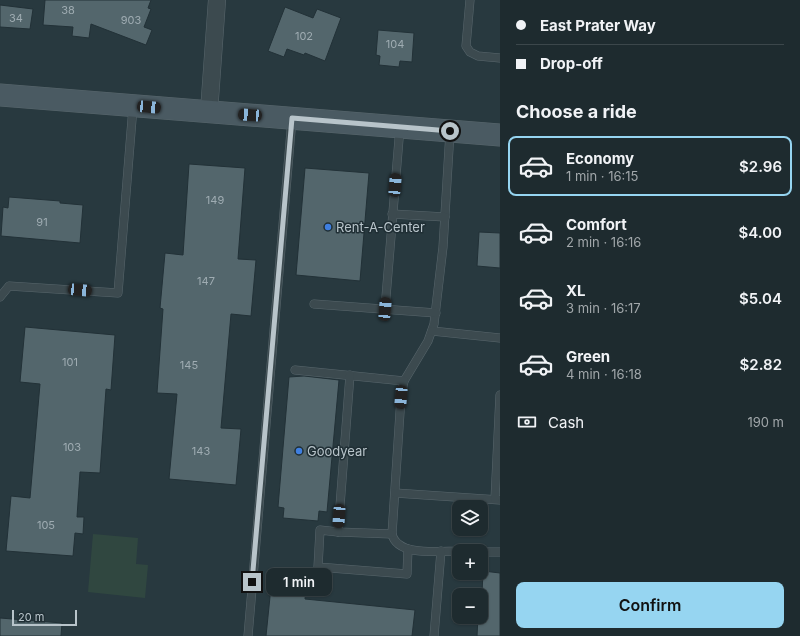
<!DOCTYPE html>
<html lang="en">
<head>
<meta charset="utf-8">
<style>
  body { margin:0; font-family:Inter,sans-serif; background:#263337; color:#f1f3f6; height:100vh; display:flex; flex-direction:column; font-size:15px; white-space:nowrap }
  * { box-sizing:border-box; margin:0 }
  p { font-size:13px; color:#a1a7aa }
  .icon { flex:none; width:22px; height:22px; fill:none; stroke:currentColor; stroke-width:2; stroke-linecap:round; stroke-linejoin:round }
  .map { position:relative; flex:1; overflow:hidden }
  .drawer { display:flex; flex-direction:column; background:#1e2b2f; width:300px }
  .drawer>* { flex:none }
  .guide { display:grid; align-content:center; height:88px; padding:0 16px; background:#1e2b2f }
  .fabs { position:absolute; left:452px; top:500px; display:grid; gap:8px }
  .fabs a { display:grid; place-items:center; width:36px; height:36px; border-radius:8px; background:#1e2b2f; box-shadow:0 1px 3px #0004,0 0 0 1px #3c474b; font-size:20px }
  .scale { position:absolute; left:12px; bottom:10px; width:65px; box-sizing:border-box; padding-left:4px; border:2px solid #b8c4ca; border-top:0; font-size:11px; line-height:14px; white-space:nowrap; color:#b8c4ca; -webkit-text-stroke:3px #202f35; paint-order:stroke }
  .end { position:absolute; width:18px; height:18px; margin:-9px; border:5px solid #b8c4ca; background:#111; box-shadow:0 0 0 2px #111 }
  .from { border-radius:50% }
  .bubble { position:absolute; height:28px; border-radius:8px; background:#1e2b2f; box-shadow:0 1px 3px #0004,0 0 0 1px #3c474b; font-size:13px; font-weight:600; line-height:28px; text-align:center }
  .car { position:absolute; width:12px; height:24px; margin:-12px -6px; border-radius:5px; box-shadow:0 0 3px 1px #0007; background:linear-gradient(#222 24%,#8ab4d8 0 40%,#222 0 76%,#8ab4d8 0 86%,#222 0) }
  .guide b { display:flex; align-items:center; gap:14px; height:38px; font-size:15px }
  .guide b+b { border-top:1px solid #3c474b }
  .guide i { width:10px; height:10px; background:#f1f3f6 }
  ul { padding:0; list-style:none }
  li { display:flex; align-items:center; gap:12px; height:60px; margin:0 8px 6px; padding:0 8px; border:2px solid transparent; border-radius:8px }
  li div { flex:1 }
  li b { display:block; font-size:15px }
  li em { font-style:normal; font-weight:600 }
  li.selected { border-color:#96d5f1 }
  li>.icon { width:36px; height:36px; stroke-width:1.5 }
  h2 { padding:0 16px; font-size:18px; line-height:48px }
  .pay { display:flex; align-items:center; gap:10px; height:44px; padding:0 16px; font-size:15px }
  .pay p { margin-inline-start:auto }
  .button { display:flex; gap:8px; margin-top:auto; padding:8px 16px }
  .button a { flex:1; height:46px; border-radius:8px; background:#96d5f1; color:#111; font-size:16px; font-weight:600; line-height:46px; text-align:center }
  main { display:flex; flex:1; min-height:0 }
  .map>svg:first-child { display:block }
</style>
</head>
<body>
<main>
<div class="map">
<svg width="500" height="636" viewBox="0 0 500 636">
  <rect width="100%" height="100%" fill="#28393f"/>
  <!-- green -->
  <path fill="#304740" d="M93 534 138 538 136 564 148 565 145 598 88 592Z"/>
  <!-- building -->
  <g fill="#53666c" stroke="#223137">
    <path d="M45 0H151L148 8 151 9 144 27 152 30 146 45 91 24 89 38 72 36 73 27 43 25Z"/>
    <path d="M0 5 33 9 30 29 0 27Z"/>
    <path d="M285 7 313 18 317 9 341 18 325 61 305 53 304 55 287 49 284 57 268 51Z"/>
    <path d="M378 30 414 33 412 62 400 61 399 67 379 65 380 56 376 55Z"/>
    <path d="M189 164 245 168 238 259 256 260 251 316 231 314 221 428 241 429 236 485 169 479 177 394 157 393 163 309 160 308 165 253 183 255Z"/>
    <path d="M305 168 369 173 360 281 296 275Z"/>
    <path d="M9 197 60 201V203L83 205 80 243 1 236 3 207 8 208Z"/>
    <path d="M479 232 500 233V268L477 266Z"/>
    <path d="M25 327 115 335 111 390 106 389 100 473 80 472 77 517H84L83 534 75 533 73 556 6 551 11 496 30 498 40 384 20 382Z"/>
    <path d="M304 376 339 380 327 512 319 511 318 521 283 518 284 508 278 507 289 377Z"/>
    <path d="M483 571 500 573V636H477L478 617H481Z"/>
    <path d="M272 577 307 580 305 599 415 610 412 636H266Z"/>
    <path d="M0 618 62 623 61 636H0Z"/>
  </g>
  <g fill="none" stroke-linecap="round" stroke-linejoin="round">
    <defs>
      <g id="service">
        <path d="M470 0 466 46 470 52 478 56 500 58"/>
        <path d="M450 132 443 247 434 324 428 341 404 381 401 397 392 534C397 557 440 551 459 551"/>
        <path d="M392 214 445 217"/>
        <path d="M0 297 9 286 118 293 133 107"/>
        <path d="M314 304 436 313"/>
        <path d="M385 309 400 127"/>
        <path d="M432 331 500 338"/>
        <path d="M295 370 404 381"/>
        <path d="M350 375 338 532 392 534"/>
        <path d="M395 493 500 500"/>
        <path d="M495 499 500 395"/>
        <path d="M338 532 320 530 318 567 407 574 408 549"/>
        <path d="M481 552H500"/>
        <path d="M248 636 292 119"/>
        <path d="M434 636 441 551"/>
      </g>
      <path id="minor" d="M209 112 217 0"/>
      <path id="secondary" d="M0 95 500 135"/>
    </defs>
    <!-- service casing -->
    <use href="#service" stroke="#59676d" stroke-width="9"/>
    <!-- minor casing -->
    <use href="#minor" stroke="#59676d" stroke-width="18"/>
    <!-- secondary casing -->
    <use href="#secondary" stroke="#59676d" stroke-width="23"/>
    <!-- service -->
    <use href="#service" stroke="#3c4a4f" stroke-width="8"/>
    <!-- minor -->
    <use href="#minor" stroke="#3c4a4f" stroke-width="17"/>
    <!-- secondary -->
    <use href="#secondary" stroke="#4a5a62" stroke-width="22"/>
  </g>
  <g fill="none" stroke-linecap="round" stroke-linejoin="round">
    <!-- route -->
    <path stroke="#b8c4ca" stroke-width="5" d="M252 582 292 118 450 131"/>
  </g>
  <!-- markers -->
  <g fill="#3f7fe0" stroke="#202f35" stroke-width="1.5">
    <circle cx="328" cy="227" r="4"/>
    <circle cx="299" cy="451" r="4"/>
  </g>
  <g text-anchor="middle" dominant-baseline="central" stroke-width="3" stroke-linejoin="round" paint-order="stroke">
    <!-- number labels -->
    <g font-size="11" fill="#9facb2">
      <text x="68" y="10">38</text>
      <text x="16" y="18">34</text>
      <text x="131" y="20">903</text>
      <text x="304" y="36">102</text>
      <text x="395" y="44">104</text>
      <text x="215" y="200">149</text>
      <text x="42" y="222">91</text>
      <text x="206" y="281">147</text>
      <text x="70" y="362">101</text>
      <text x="189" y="365">145</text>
      <text x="72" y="447">103</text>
      <text x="201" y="451">143</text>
      <text x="46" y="525">105</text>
    </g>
    <!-- poi labels -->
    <g font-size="13" fill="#b8c4ca" stroke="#202f35" text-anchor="start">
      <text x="336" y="227">Rent-A-Center</text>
      <text x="307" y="451">Goodyear</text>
    </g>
  </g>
</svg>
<div class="fabs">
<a><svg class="icon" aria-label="layers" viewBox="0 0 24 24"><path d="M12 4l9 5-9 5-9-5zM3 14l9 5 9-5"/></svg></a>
<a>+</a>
<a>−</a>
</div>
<div class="scale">20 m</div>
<i class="end from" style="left:450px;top:131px"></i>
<i class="end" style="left:252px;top:582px"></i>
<div class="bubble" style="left:266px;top:568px;width:66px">1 min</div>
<i class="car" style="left:149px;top:107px;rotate:95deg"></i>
<i class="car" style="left:250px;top:115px;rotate:274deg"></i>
<i class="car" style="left:395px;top:185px;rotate:5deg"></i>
<i class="car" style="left:80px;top:290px;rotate:95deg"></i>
<i class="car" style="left:385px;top:309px;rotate:5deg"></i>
<i class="car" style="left:401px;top:397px;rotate:185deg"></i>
<i class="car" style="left:339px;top:516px;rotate:184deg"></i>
</div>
<section class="drawer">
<div class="guide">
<b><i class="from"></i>East Prater Way</b>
<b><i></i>Drop-off</b>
</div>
<h2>Choose a ride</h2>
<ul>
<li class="selected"><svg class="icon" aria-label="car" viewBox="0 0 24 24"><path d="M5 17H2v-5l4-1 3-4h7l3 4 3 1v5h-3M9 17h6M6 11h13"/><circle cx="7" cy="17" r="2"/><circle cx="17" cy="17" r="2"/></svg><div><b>Economy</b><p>1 min · 16:15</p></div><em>$2.96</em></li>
<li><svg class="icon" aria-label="car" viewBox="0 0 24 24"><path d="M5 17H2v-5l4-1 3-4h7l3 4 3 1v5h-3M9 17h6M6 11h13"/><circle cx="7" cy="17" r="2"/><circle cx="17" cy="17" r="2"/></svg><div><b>Comfort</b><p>2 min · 16:16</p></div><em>$4.00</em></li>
<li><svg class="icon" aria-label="car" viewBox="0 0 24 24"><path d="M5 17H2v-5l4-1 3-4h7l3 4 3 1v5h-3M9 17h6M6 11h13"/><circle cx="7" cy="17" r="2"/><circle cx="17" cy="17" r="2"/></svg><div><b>XL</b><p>3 min · 16:17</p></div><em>$5.04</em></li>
<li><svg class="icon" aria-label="car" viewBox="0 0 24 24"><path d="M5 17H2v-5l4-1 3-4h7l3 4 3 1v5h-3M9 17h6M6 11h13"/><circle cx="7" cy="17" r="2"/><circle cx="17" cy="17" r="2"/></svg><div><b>Green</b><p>4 min · 16:18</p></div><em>$2.82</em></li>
</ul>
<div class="pay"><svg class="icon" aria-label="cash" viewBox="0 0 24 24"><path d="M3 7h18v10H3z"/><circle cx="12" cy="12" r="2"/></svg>Cash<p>190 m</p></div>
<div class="button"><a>Confirm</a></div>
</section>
</main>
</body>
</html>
